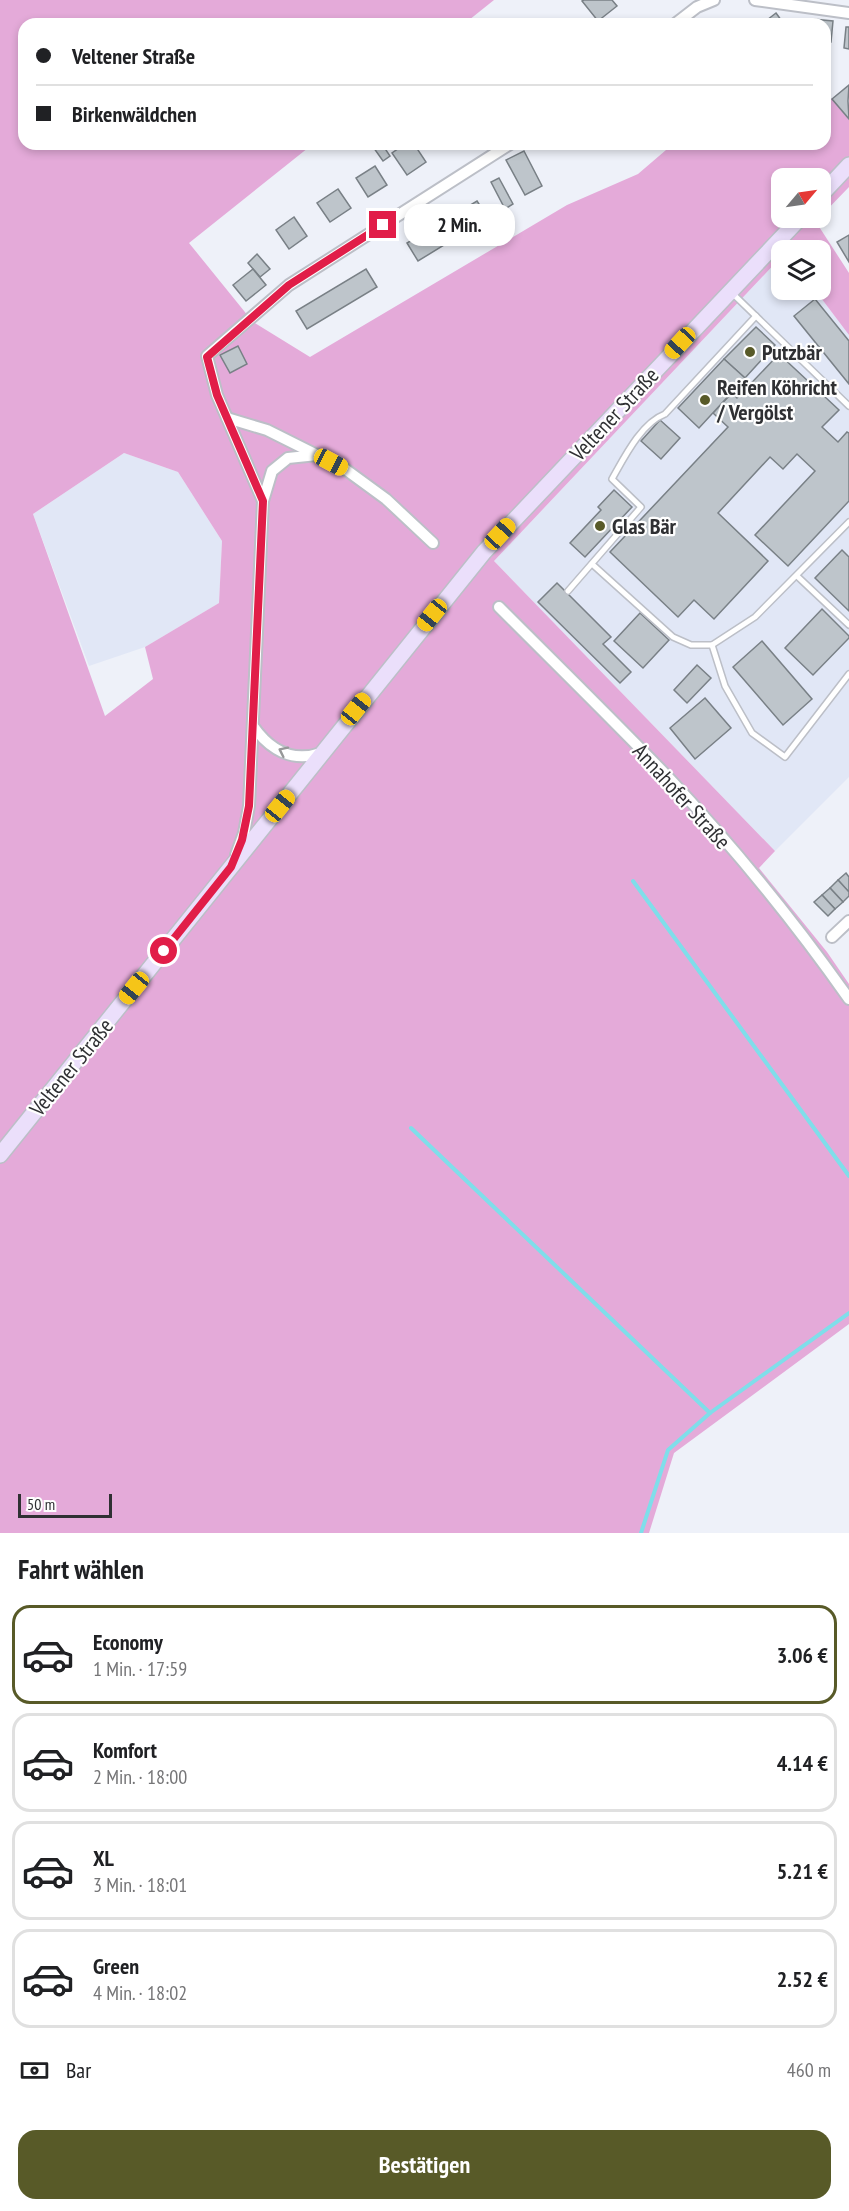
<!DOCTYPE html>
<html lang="de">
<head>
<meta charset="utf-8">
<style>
  body { margin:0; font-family:"PT Sans Narrow",sans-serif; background:#f2f2f2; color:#202124; height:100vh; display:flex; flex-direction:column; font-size:22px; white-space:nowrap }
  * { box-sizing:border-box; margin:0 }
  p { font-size:20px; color:#757577 }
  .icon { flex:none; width:33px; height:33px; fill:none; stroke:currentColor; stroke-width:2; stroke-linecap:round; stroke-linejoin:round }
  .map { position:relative; height:1533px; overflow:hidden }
  .drawer { display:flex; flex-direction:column; background:#fff; flex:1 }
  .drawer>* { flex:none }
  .top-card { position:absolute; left:18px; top:18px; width:813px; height:132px; border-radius:18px; box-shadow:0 3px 9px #0003; display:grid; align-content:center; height:132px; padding:0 18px; background:#fff }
  .needle { width:39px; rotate:61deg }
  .buttons { position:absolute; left:771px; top:168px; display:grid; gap:12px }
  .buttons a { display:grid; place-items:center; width:60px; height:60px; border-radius:12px; background:#fff; box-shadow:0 3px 9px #0003; font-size:30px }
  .scale { position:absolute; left:18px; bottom:15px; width:94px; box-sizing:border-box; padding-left:6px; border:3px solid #2f3033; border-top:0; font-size:16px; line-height:21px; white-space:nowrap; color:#2f3033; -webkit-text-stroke:4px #fefefe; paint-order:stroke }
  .end { position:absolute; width:27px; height:27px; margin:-14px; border:8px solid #e11d48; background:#fff; box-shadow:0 0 0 3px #fff }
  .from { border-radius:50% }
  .bubble { position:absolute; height:42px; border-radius:18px; background:#fff; box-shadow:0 3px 9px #0003; font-size:20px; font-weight:600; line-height:42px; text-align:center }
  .car { position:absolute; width:18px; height:36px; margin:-18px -9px; border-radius:8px; box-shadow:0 0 4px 2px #0007; background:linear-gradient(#f5c518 24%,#345 0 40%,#f5c518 0 76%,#345 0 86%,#f5c518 0) }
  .top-card b { display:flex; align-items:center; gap:21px; height:57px; font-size:22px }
  .top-card b+b { border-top:2px solid #e0e0e0 }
  .top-card i { width:15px; height:15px; background:#202124 }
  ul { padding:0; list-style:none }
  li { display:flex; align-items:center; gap:18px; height:99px; margin:0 12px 9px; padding:0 6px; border:3px solid #e0e0e0; border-radius:18px }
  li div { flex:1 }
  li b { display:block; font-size:22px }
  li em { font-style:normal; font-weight:600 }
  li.on { border-color:#585a28 }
  li>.icon { width:54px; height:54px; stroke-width:1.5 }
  h2 { padding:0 18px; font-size:27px; line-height:72px }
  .pay { display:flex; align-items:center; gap:15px; height:66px; padding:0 18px; font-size:22px }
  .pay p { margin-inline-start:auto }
  .button { display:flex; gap:12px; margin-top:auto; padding:12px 18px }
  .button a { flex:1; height:69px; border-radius:18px; background:#585a28; color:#fff; font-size:24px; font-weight:600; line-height:69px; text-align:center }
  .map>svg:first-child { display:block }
</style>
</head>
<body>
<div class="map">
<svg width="849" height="1533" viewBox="0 0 849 1533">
  <rect width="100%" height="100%" fill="#eef1f9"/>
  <!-- built -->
  <g fill="#e1e7f6">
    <path d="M781 257 782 290H815L849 335V777L775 851 494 561Z"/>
    <path d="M124 453 178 472 222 541 219 603 145 647 89 666 33 514Z"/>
  </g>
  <!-- green -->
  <path fill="#e4aad9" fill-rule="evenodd" d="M0 0H494L464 24H24V144H313L189 243 253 322 310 357 567 205 638 174 673 144H825V91L849 120V187L820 217V178H782V218H820L816 222 849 273V335L815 290H820V250H782L781 257 494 561 775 851 759 868 827 952 849 984V1324L674 1453 649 1533H0ZM124 453 178 472 222 541 219 603 145 647 153 679 105 716 33 514Z"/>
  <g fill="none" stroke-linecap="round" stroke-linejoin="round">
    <!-- stream -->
    <g stroke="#7fdeea" stroke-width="4">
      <path d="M633 881 849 1176"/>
      <path d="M411 1128 710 1413"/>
      <path d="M641 1533 668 1450 710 1413 849 1313"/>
    </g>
  </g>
  <!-- building -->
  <g fill="#bec5cb" stroke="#798086" stroke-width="1.5">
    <path d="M584 0H612L617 6 598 21 582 1Z"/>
    <path d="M776 13 784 24H771L767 20Z"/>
    <path d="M812 19 833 21 831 42H825V24H812Z"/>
    <path d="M846 27H849V49L844 48Z"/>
    <path d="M849 85 848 101 849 119 832 99Z"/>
    <path d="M371 144H382L390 156 383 161Z"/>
    <path d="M405 144H414L426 162 407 175 392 153Z"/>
    <path d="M524 151 542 186 525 195 506 160Z"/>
    <path d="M375 166 387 185 368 197 356 178Z"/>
    <path d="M499 178 513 204 505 209 491 182Z"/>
    <path d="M338 189 351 208 330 222 317 203Z"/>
    <path d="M477 201 488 218 418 261 407 243Z"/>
    <path d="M294 217 307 236 289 249 276 230Z"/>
    <path d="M849 235V262L837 242Z"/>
    <path d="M257 254 270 269 260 277 248 263Z"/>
    <path d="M253 269 266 285 246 301 233 285Z"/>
    <path d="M366 269 377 287 307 329 296 311Z"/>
    <path d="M815 299 849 341V384L794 316Z"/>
    <path d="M756 327 775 345 745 378 724 359Z"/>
    <path d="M238 346 247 364 230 373 220 355Z"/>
    <path d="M779 354 839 410 822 427 838 442 847 432 849 433V501L788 566 755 535 815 471 797 454 783 469 770 457 718 513 768 561 714 619 694 600 678 617 610 552 728 427 713 413 732 393 737 398Z"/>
    <path d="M724 359 745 378 699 428 678 408Z"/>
    <path d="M660 420 680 438 661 459 641 441Z"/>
    <path d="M614 490 632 507 585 557 570 543 601 510 598 507Z"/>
    <path d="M842 550 849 557V611L815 578Z"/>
    <path d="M557 583 611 637 603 644 631 672 620 683 538 602Z"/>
    <path d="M822 609 849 636V638L813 675 785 648Z"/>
    <path d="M640 613 669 640 643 668 614 641Z"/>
    <path d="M762 641 812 699 783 725 733 667Z"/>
    <path d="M697 665 711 678 687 703 674 690Z"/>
    <path d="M705 698 731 728 695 759 670 728Z"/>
    <path d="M846 873 849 877V892L838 880Z"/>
    <path d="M838 880 849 892V896L843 902 830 888Z"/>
    <path d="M830 888 843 902 835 909 822 895Z"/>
    <path d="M822 895 835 909 828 916 814 902Z"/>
  </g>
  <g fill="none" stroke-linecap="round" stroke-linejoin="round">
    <defs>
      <g id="lane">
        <path d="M731 292 849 406"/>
        <path d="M592 564 673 637 691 645H712L755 617 849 522"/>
        <path d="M797 576 849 625"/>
        <path d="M568 591 641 507 612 479C624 458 641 423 665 414L756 316"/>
        <path d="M712 645 725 686 752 733 785 757 849 674"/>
      </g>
      <g id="street">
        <path d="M755 0 849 13"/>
        <path d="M675 24 697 7 714 0"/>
        <path d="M227 418 267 430 345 469 386 499 433 543"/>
        <path d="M263 501 272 471 288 458 317 455"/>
        <path d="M499 607C555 663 612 719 667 776 732 845 794 921 849 999"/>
        <path d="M253 726C269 749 292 763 321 753"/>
        <path d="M236 855 244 833 249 806 263 501 217 395 207 356 289 285 510 144"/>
        <path d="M832 937 849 921"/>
      </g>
      <g id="secondary">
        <path d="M820 196 849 165"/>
        <path d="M0 1155 484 552 800 218"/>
      </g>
    </defs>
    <!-- lane casing -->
    <use href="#lane" stroke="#bcbfc7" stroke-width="8"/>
    <!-- street casing -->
    <use href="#street" stroke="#bcbfc7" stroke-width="14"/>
    <!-- secondary casing -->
    <use href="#secondary" stroke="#bcbfc7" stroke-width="18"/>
    <!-- lane -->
    <use href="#lane" stroke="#fff" stroke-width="5"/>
    <!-- street -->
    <use href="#street" stroke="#fff" stroke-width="10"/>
    <!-- secondary -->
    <use href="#secondary" stroke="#ebdffb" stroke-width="15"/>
  </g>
  <!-- one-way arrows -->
  <defs><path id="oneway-chevron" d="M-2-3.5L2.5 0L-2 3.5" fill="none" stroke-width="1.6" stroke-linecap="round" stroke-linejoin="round" transform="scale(1.5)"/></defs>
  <use stroke="#979899" href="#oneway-chevron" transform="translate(283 751) rotate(-154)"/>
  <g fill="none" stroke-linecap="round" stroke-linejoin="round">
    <!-- route -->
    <path stroke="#e11d48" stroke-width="8" d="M164 951 231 867 242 840 249 806 263 501 217 395 207 357 289 285 383 225"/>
  </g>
  <!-- markers -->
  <g fill="#585a28" stroke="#fefefe" stroke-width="2">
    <circle cx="750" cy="352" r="6"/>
    <circle cx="705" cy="400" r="6"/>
    <circle cx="600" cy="526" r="6"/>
  </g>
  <g text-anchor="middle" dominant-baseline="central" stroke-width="4.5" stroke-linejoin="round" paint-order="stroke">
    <!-- poi labels -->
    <g font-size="22" font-weight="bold" fill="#2f3033" stroke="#fefefe" text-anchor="start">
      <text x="762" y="352">Putzbär</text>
      <text x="717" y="387">Reifen Köhricht<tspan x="717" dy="25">/ Vergölst</tspan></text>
      <text x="612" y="526">Glas Bär</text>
    </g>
    <!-- street labels -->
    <g font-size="22" fill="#2f3033" stroke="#fefefe">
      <text transform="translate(614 414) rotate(-47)">Veltener Straße</text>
      <text transform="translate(682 796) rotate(48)">Annahofer Straße</text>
      <text transform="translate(71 1067) rotate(-51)">Veltener Straße</text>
    </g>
  </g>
</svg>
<div class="buttons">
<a><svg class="needle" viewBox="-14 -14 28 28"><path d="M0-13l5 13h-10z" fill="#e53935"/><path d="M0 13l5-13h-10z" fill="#757577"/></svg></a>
<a><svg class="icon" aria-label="layers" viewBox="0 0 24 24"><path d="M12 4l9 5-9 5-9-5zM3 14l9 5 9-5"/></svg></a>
</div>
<div class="scale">50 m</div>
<i class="end from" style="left:164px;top:951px"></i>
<i class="end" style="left:383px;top:225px"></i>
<div class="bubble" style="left:404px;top:204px;width:111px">2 Min.</div>
<i class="car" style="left:680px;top:343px;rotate:223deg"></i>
<i class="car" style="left:331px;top:462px;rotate:118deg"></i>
<i class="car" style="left:500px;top:534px;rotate:43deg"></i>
<i class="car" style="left:432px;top:615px;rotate:219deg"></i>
<i class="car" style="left:356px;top:709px;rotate:39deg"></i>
<i class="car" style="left:280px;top:806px;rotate:39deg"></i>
<i class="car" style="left:134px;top:988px;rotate:219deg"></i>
<div class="top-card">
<b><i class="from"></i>Veltener Straße</b>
<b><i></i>Birkenwäldchen</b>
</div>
</div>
<section class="drawer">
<h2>Fahrt wählen</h2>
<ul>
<li class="on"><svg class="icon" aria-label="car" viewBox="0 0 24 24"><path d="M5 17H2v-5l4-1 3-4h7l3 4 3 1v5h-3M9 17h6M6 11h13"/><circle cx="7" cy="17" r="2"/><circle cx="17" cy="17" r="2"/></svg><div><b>Economy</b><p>1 Min. · 17:59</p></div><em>3.06 €</em></li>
<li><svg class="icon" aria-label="car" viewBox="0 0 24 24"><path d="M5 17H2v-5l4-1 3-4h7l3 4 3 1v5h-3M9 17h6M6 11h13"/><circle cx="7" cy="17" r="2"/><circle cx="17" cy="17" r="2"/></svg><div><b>Komfort</b><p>2 Min. · 18:00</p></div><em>4.14 €</em></li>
<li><svg class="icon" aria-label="car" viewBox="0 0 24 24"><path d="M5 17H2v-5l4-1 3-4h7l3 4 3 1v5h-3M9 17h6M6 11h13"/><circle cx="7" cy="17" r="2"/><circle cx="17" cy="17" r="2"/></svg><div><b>XL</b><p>3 Min. · 18:01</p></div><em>5.21 €</em></li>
<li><svg class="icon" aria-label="car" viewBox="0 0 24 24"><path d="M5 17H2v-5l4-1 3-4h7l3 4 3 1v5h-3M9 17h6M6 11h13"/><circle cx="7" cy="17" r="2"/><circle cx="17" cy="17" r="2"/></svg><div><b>Green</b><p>4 Min. · 18:02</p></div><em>2.52 €</em></li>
</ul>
<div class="pay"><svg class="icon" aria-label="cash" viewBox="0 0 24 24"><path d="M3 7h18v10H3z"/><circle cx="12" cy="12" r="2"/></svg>Bar<p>460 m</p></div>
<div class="button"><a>Bestätigen</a></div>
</section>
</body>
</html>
